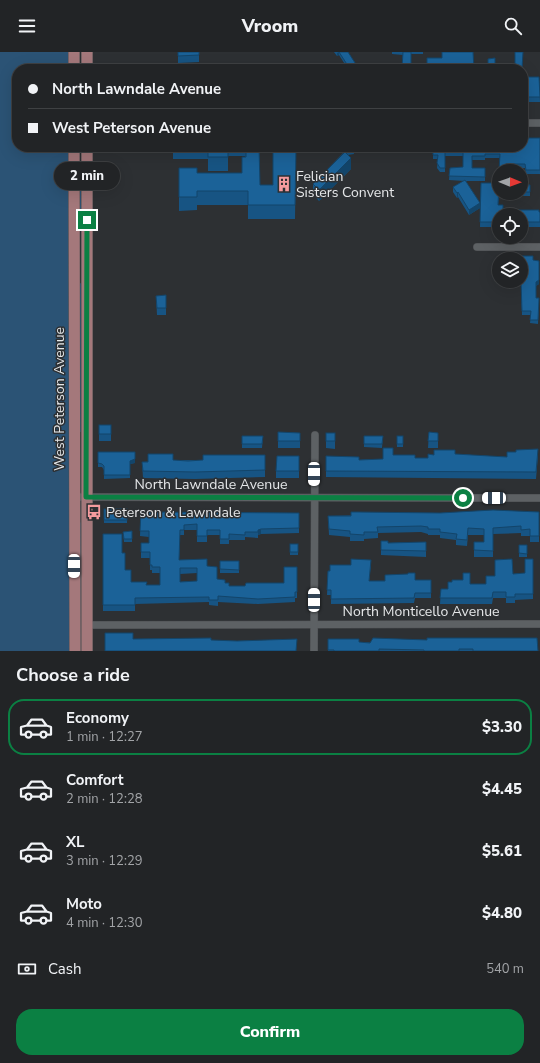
<!DOCTYPE html>
<html lang="en">
<head>
<meta charset="utf-8">
<style>
  body { margin:0; font-family:"Nunito Sans",sans-serif; background:#2a2c2e; color:#f1f3f6; height:100vh; display:flex; flex-direction:column; font-size:15px; white-space:nowrap }
  * { box-sizing:border-box; margin:0 }
  p { font-size:13px; color:#a2a4a7 }
  .icon { flex:none; width:22px; height:22px; fill:none; stroke:currentColor; stroke-width:2; stroke-linecap:round; stroke-linejoin:round }
  .map { position:relative; height:599px; overflow:hidden }
  .side { display:flex; flex-direction:column; background:#222426; flex:1 }
  .side>* { flex:none }
  .top-card { position:absolute; left:12px; top:12px; width:516px; height:88px; border-radius:16px; box-shadow:0 4px 16px #0002,0 0 0 1px #3f4143; display:grid; align-content:center; height:88px; padding:0 16px; background:#222426 }
  .needle { width:26px; rotate:91deg }
  .buttons { position:absolute; left:492px; top:112px; display:grid; gap:8px }
  .buttons a { display:grid; place-items:center; width:36px; height:36px; border-radius:50%; background:#222426; box-shadow:0 4px 16px #0002,0 0 0 1px #3f4143; font-size:20px }
  .end { position:absolute; width:18px; height:18px; margin:-9px; border:5px solid #0b8043; background:#fff; box-shadow:0 0 0 2px #fff }
  .from { border-radius:50% }
  .bubble { position:absolute; height:28px; border-radius:14px; background:#222426; box-shadow:0 4px 16px #0002,0 0 0 1px #3f4143; font-size:13px; font-weight:800; line-height:28px; text-align:center }
  .car { position:absolute; width:12px; height:24px; margin:-12px -6px; border-radius:5px; box-shadow:0 0 3px 1px #0007; background:linear-gradient(#fff 24%,#345 0 40%,#fff 0 76%,#345 0 86%,#fff 0) }
  .top-card b { display:flex; align-items:center; gap:14px; height:38px; font-size:15px }
  .top-card b+b { border-top:1px solid #3f4143 }
  .top-card i { width:10px; height:10px; background:#f1f3f6 }
  ul { padding:0; list-style:none }
  li { display:flex; align-items:center; gap:12px; height:56px; margin:0 8px 6px; padding:0 8px; border:2px solid transparent; border-radius:16px }
  li div { flex:1 }
  li b { display:block; font-size:15px }
  li em { font-style:normal; font-weight:800 }
  li.current { border-color:#0b8043 }
  li>.icon { width:36px; height:36px; stroke-width:1.5 }
  h2 { padding:0 16px; font-size:18px; line-height:48px }
  .pay { display:flex; align-items:center; gap:10px; height:44px; padding:0 16px; font-size:15px }
  .pay p { margin-inline-start:auto }
  .primary-button { display:flex; gap:8px; margin-top:auto; padding:8px 16px }
  .primary-button a { flex:1; height:46px; border-radius:16px; background:#0b8043; color:#fff; font-size:16px; font-weight:800; line-height:46px; text-align:center }
  header { display:flex; justify-content:space-between; align-items:center; height:52px; padding:0 16px; background:#222426; font-size:18px; font-weight:800 }
  .map>svg:first-child { display:block }
</style>
</head>
<body>
<header><svg class="icon" aria-label="menu" viewBox="0 0 24 24"><path d="M4 6h16M4 12h16M4 18h16"/></svg>Vroom<svg class="icon" aria-label="search" viewBox="0 0 24 24"><circle cx="10" cy="10" r="6"/><path d="M15 15l6 6"/></svg></header>
<div class="map">
<svg width="540" height="599" viewBox="0 0 540 599">
  <rect width="100%" height="100%" fill="#2d3033"/>
  <!-- green -->
  <g fill="#2b5375">
    <path d="M0 0H69V17H17V95H69V599H0Z"/>
    <path d="M81 114 82 115V163H80L78 149 79 115Z"/>
    <path d="M80 231 82 232V380H80Z"/>
    <path d="M81 470 82 599H80V471Z"/>
  </g>
  <g fill="none" stroke-linecap="round" stroke-linejoin="round">
    <defs>
      <g id="minor">
        <path d="M523 71H540"/>
        <path d="M477 195H540"/>
        <path d="M74 445 540 446"/>
        <path d="M87 573 540 572"/>
        <path d="M314 599 315 383"/>
      </g>
      <g id="primary">
        <path d="M74 0V17"/>
        <path d="M87 17V0"/>
        <path d="M74 95 75 599"/>
        <path d="M87 95V599"/>
      </g>
    </defs>
    <!-- minor casing -->
    <use href="#minor" stroke="#4c4e51" stroke-width="8"/>
    <!-- primary casing -->
    <use href="#primary" stroke="#4c4e51" stroke-width="12"/>
    <!-- minor -->
    <use href="#minor" stroke="#5d6164" stroke-width="7"/>
    <!-- primary -->
    <use href="#primary" stroke="#a4787b" stroke-width="11"/>
  </g>
  <!-- wall -->
  <g fill="#175483" fill-rule="evenodd">
    <path d="M178 0H199V10L178 11Z"/>
    <path d="M334 0H346L359 17H348L339 3 337 4Z"/>
    <path d="M392 0H423V2H411V16H427V6L474 17H398L402 16 403 3 392 2Z"/>
    <path d="M495 6V17H488V7Z"/>
    <path d="M523 25H539L540 50H523Z"/>
    <path d="M540 86V122H526L525 116H506L500 106H485V108H472V116H485V129H466L480 156 469 163 458 145 457 146 453 140V135L464 129 449 128 450 116 463 115V104H445V120H440L437 116 438 107H433V95Z"/>
    <path d="M173 95H259L260 133H273L284 97H296L295 167H248V153H197V158L179 159V116L197 121H242L245 104H228V119H208V107H173Z"/>
    <path d="M344 95H353L354 102 348 103 351 117 319 149 313 142V132L344 100Z"/>
    <path d="M481 131H499V141H502V144H499L498 153 503 158 540 160V175H521V163H499V175H480Z"/>
    <path d="M523 132 530 133V144H523Z"/>
    <path d="M533 208 539 209V232L536 234V246H539L538 272 530 271 531 263H522L521 229Z"/>
    <path d="M156 244 166 256V263H157Z"/>
    <rect x="99" y="373" width="12" height="16"/>
    <path d="M278 380 300 381V396H278Z"/>
    <path d="M429 380 438 381V396H428Z"/>
    <path d="M326 381H335V397L326 396Z"/>
    <path d="M242 384H263L262 396H242Z"/>
    <path d="M364 384H383L382 396 364 395Z"/>
    <rect x="397" y="384" width="6" height="11"/>
    <path d="M98 400H135V411L130 412V426L104 427V418L102 415H98Z"/>
    <path d="M455 402 507 405 538 403 536 427 326 425V404L359 408 383 407 393 403 415 406H428L434 403Z"/>
    <path d="M265 403V425L195 427 143 426 142 410 173 408H203Z"/>
    <path d="M299 404V426H276V419Z"/>
    <rect x="104" y="457" width="23" height="14"/>
    <path d="M141 460 299 461V481L261 482 258 483V486L245 485V488H229V492H220V483H207V490H197V478H184V483H180L179 508 207 514 217 527 229 534H245L284 531 297 515V546H295V550L258 552 218 550V554L209 553V550L135 552V559H103V482L122 501 125 518 131 530 147 533H160V521H152V518H150V506H141V491H149V485L140 484ZM197 521V529L180 530V522Z"/>
    <path d="M539 460V490H530V484H521V481L493 482V505H474V490H484V483H468L467 494 456 493V488L440 486V483H428V482L421 480 378 481V486L364 487V489H350V485L329 483 328 464 440 461Z"/>
    <path d="M132 479V490H124L123 480Z"/>
    <path d="M381 489 388 491 426 490V505L381 503Z"/>
    <rect x="290" y="492" width="8" height="11"/>
    <rect x="519" y="493" width="8" height="12"/>
    <path d="M533 507V547L515 548V551H506V546H493L492 552H440L441 537H448L470 532H486L513 522 525 521Z"/>
    <rect x="220" y="509" width="19" height="12"/>
    <path d="M371 513 369 529 431 528V546H415L414 551 331 552V543H327L328 519Z"/>
    <path d="M359 590 538 599H328V598Z"/>
  </g>
  <!-- shaded-wall -->
  <g fill="#13456a">
    <path d="M339 0V3L337 4V1Z"/>
    <path d="M351 106V117L319 149V138Z"/>
    <path d="M458 140V145L457 146V141Z"/>
    <path d="M480 151V156L469 163V158Z"/>
    <path d="M539 228V232L536 234V230Z"/>
    <path d="M135 407V411L130 412V409Z"/>
    <path d="M261 477V482L258 483V478Z"/>
  </g>
  <!-- building -->
  <g fill="#1b6298" stroke="#13456a" fill-rule="evenodd">
    <path d="M178 0H199V3L178 4Z"/>
    <path d="M339 0H348L359 17H350Z"/>
    <path d="M403 0H411V16H427V6H442V0H473L474 17H463V16L448 17H398V16H402Z"/>
    <path d="M515 0H523L522 17H515Z"/>
    <path d="M495 6V14L488 15V7Z"/>
    <path d="M523 25H539L540 45H523Z"/>
    <path d="M523 86H540V118H526L525 112H506V119H499L500 102H485V104H472V116H485V125L449 124 450 116 463 115V100H445V116H440L437 111 438 103H433V95H523Z"/>
    <rect x="208" y="95" width="20" height="10"/>
    <path d="M246 95H259L260 133H273V95H284V97H296L295 153H248V139H197V145H179V116H197V121H242V105H246Z"/>
    <path d="M344 95H353L354 98 345 100Z"/>
    <path d="M345 100 351 106 319 138 313 132Z"/>
    <path d="M465 128 480 151 469 158 458 140 457 141 453 135Z"/>
    <path d="M481 131H499L498 153H503V158H539V160H540V170H521V163H499V170H480Z"/>
    <path d="M523 132 530 133V140H523Z"/>
    <path d="M509 204H533V208L539 209V228L536 230V246H539L538 268H530L531 259H522L521 229V207H509Z"/>
    <path d="M166 243V256H157L156 244Z"/>
    <rect x="99" y="373" width="12" height="9"/>
    <path d="M278 380 300 381V389H278Z"/>
    <path d="M429 380 438 381V389H428Z"/>
    <rect x="326" y="381" width="9" height="8"/>
    <path d="M242 384H263L262 392H242Z"/>
    <path d="M364 384H383L382 392H364Z"/>
    <rect x="397" y="384" width="6" height="8"/>
    <path d="M383 396H393V403H415V406H428V402L434 403V398H455V402L507 405V400H516V398L538 397 536 420 326 419V404L359 405V408L383 407Z"/>
    <path d="M98 400H135V407L130 409V423H104V414L102 412 98 411Z"/>
    <path d="M148 402H173V408L188 409 203 408V403H265V418L195 420 143 419 142 410H148Z"/>
    <path d="M277 404H299V419H276Z"/>
    <rect x="104" y="457" width="23" height="11"/>
    <path d="M493 458 539 460V484H530V477L521 478V474L493 476V499L474 498V490H484V477L468 476 467 488 456 487 457 482 440 480V477H428V475L421 474 377 475 378 480H364V483L350 482V479L329 477 328 464H351V460H357L440 461Z"/>
    <path d="M141 460 299 461V476L261 477 258 478V480H245V483L229 482V487H220V478H207V484H197V472L184 473V478H180L179 508 207 507V514L217 515V527L225 528V531H229V534H245L246 531H284V515H297V540H295V545L258 547 218 544V548H209V545L135 546V553H103V482H122V501H125V518H131V530H147L146 533H160V515H152V513H150V500H141V491H149V479H140ZM180 516H197V529L180 530Z"/>
    <path d="M132 479V487H124L123 480Z"/>
    <path d="M381 489H388V491L426 490V499L381 498Z"/>
    <rect x="290" y="492" width="8" height="8"/>
    <path d="M519 493H527V502L519 501Z"/>
    <path d="M351 507 371 508 369 529H385V523L408 522V521H415V528H431V541H415L414 546 331 547V538H327L328 519H330V513H351Z"/>
    <path d="M512 507 513 522 525 521V507H533V542H515V545H506V540H493L492 546H440L441 537H448V530H452V528H463V521H470V532H486V524H495V508Z"/>
    <path d="M220 509H239V518L220 517Z"/>
    <path d="M105 581H133V587L211 586V588L237 589 297 587 296 599H105Z"/>
    <path d="M373 586 427 588V586H537L538 599H473V597H459V599H424V598L379 597V599H334V598H328V587H359V590L370 591Z"/>
  </g>
  <g fill="none" stroke-linecap="round" stroke-linejoin="round">
    <!-- route -->
    <path stroke="#0b8043" stroke-width="5" d="M87 168 86 445 463 446"/>
  </g>
  <!-- icons -->
  <defs>
    <symbol id="building-bare" viewBox="-9 -9 18 18"><path d="M-4-6H4V6H1V3H-1V6H-4ZM-2.5-4.3h1.7v1.8h-1.7ZM.8-4.3h1.7v1.8H.8ZM-2.5-1h1.7V.8h-1.7ZM.8-1h1.7V.8H.8Z" fill="#f59b9e" stroke="#2d3033" stroke-width="2.5" paint-order="stroke"/></symbol>
    <symbol id="bus-bare" viewBox="-9 -9 18 18"><path d="M-5-6H5V4H4V6H2V4H-2V6H-4V4H-5ZM-3.5-4V0h7V-4ZM-3.5 1.2v1.5H-2V1.2ZM2 1.2v1.5H3.5V1.2Z" fill="#f59b9e" stroke="#2d3033" stroke-width="2.5" paint-order="stroke"/></symbol>
  </defs>
  <g fill-rule="evenodd">
    <use href="#building-bare" x="273" y="121" width="22" height="22"/>
    <use href="#bus-bare" x="83" y="449" width="22" height="22"/>
  </g>
  <g text-anchor="middle" dominant-baseline="central" stroke-width="3" stroke-linejoin="round" paint-order="stroke">
    <!-- poi labels -->
    <g font-size="14" fill="#e5e7e9" stroke="#2d3033" text-anchor="start">
      <text x="296" y="124">Felician<tspan x="296" dy="16">Sisters Convent</tspan></text>
      <text x="106" y="460">Peterson &amp; Lawndale</text>
    </g>
    <!-- street labels -->
    <g font-size="14" fill="#e5e7e9" stroke="#2d3033">
      <text transform="translate(59 347) rotate(-90)">West Peterson Avenue</text>
      <text x="211" y="432">North Lawndale Avenue</text>
      <text x="421" y="559">North Monticello Avenue</text>
    </g>
  </g>
</svg>
<div class="buttons">
<a><svg class="needle" viewBox="-14 -14 28 28"><path d="M0-13l5 13h-10z" fill="#e53935"/><path d="M0 13l5-13h-10z" fill="#a2a4a7"/></svg></a>
<a><svg class="icon" aria-label="locate" viewBox="0 0 24 24"><circle cx="12" cy="12" r="6"/><path d="M12 2v4M12 18v4M2 12h4M18 12h4"/></svg></a>
<a><svg class="icon" aria-label="layers" viewBox="0 0 24 24"><path d="M12 4l9 5-9 5-9-5zM3 14l9 5 9-5"/></svg></a>
</div>
<i class="end from" style="left:463px;top:446px"></i>
<i class="end" style="left:87px;top:168px"></i>
<div class="bubble" style="left:54px;top:110px;width:66px">2 min</div>
<i class="car" style="left:314px;top:422px;rotate:180deg"></i>
<i class="car" style="left:494px;top:446px;rotate:270deg"></i>
<i class="car" style="left:74px;top:514px;rotate:180deg"></i>
<i class="car" style="left:314px;top:548px;rotate:0deg"></i>
<div class="top-card">
<b><i class="from"></i>North Lawndale Avenue</b>
<b><i></i>West Peterson Avenue</b>
</div>
</div>
<section class="side">
<h2>Choose a ride</h2>
<ul>
<li class="current"><svg class="icon" aria-label="car" viewBox="0 0 24 24"><path d="M5 17H2v-5l4-1 3-4h7l3 4 3 1v5h-3M9 17h6M6 11h13"/><circle cx="7" cy="17" r="2"/><circle cx="17" cy="17" r="2"/></svg><div><b>Economy</b><p>1 min · 12:27</p></div><em>$3.30</em></li>
<li><svg class="icon" aria-label="car" viewBox="0 0 24 24"><path d="M5 17H2v-5l4-1 3-4h7l3 4 3 1v5h-3M9 17h6M6 11h13"/><circle cx="7" cy="17" r="2"/><circle cx="17" cy="17" r="2"/></svg><div><b>Comfort</b><p>2 min · 12:28</p></div><em>$4.45</em></li>
<li><svg class="icon" aria-label="car" viewBox="0 0 24 24"><path d="M5 17H2v-5l4-1 3-4h7l3 4 3 1v5h-3M9 17h6M6 11h13"/><circle cx="7" cy="17" r="2"/><circle cx="17" cy="17" r="2"/></svg><div><b>XL</b><p>3 min · 12:29</p></div><em>$5.61</em></li>
<li><svg class="icon" aria-label="car" viewBox="0 0 24 24"><path d="M5 17H2v-5l4-1 3-4h7l3 4 3 1v5h-3M9 17h6M6 11h13"/><circle cx="7" cy="17" r="2"/><circle cx="17" cy="17" r="2"/></svg><div><b>Moto</b><p>4 min · 12:30</p></div><em>$4.80</em></li>
</ul>
<div class="pay"><svg class="icon" aria-label="cash" viewBox="0 0 24 24"><path d="M3 7h18v10H3z"/><circle cx="12" cy="12" r="2"/></svg>Cash<p>540 m</p></div>
<div class="primary-button"><a>Confirm</a></div>
</section>
</body>
</html>
